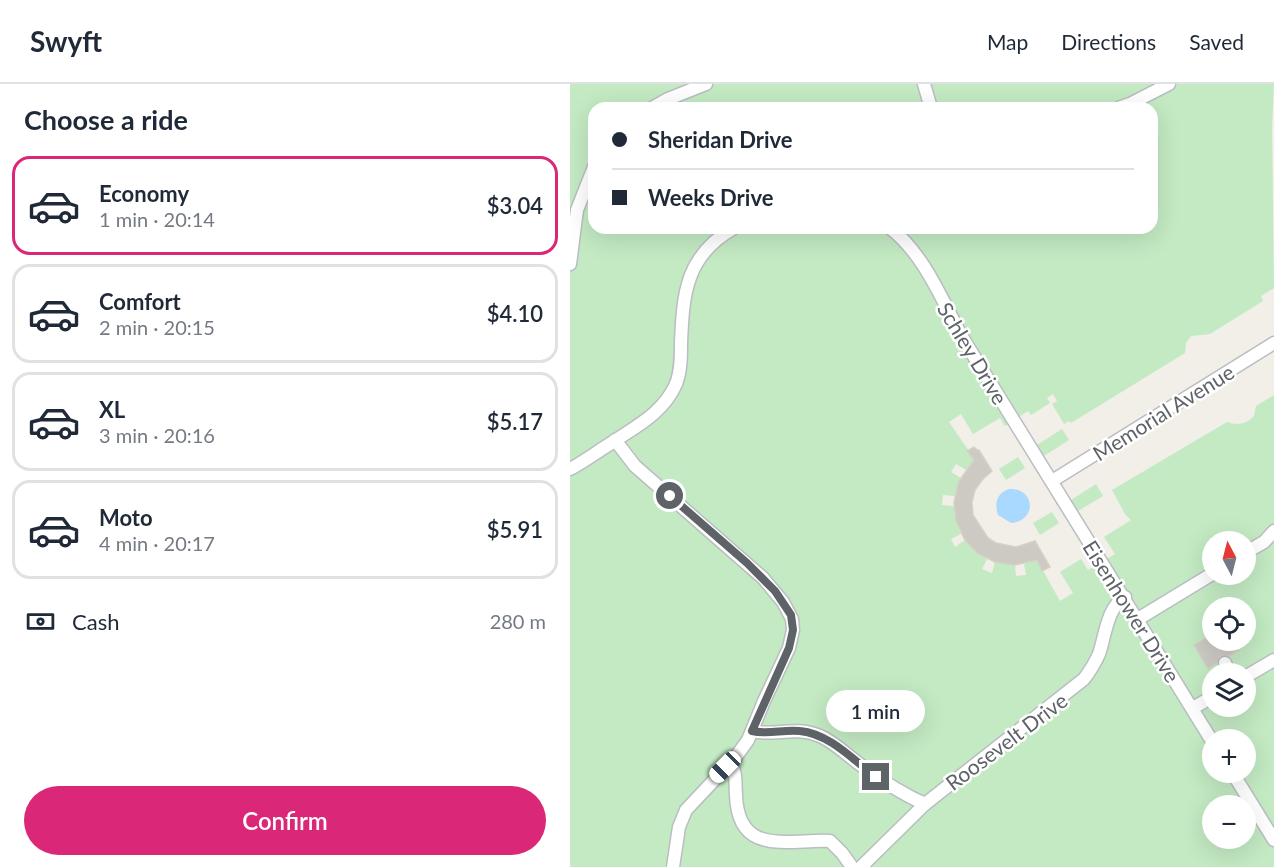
<!DOCTYPE html>
<html lang="en">
<head>
<meta charset="utf-8">
<style>
  body { margin:0; font-family:Lato,sans-serif; background:#f2f2f3; color:#1f2937; height:100vh; display:flex; flex-direction:column; font-size:22px; white-space:nowrap }
  * { box-sizing:border-box; margin:0 }
  p { font-size:20px; color:#747a83 }
  .icon { flex:none; width:33px; height:33px; fill:none; stroke:currentColor; stroke-width:2; stroke-linecap:round; stroke-linejoin:round }
  .map { position:relative; flex:1; overflow:hidden }
  .drawer { display:flex; flex-direction:column; background:#fff; width:570px }
  .drawer>* { flex:none }
  .hud { position:absolute; left:18px; top:18px; width:570px; height:132px; border-radius:18px; box-shadow:0 6px 24px #0002; display:grid; align-content:center; height:132px; padding:0 24px; background:#fff }
  .needle { width:39px; rotate:353deg }
  .fabs { position:absolute; left:632px; top:447px; display:grid; gap:12px }
  .fabs a { display:grid; place-items:center; width:54px; height:54px; border-radius:50%; background:#fff; box-shadow:0 6px 24px #0002; font-size:30px }
  .end { position:absolute; width:27px; height:27px; margin:-14px; border:8px solid #5e6368; background:#fff; box-shadow:0 0 0 3px #fff }
  .from { border-radius:50% }
  .bubble { position:absolute; height:42px; border-radius:21px; background:#fff; box-shadow:0 6px 24px #0002; font-size:20px; font-weight:600; line-height:42px; text-align:center }
  .car { position:absolute; width:18px; height:36px; margin:-18px -9px; border-radius:8px; box-shadow:0 0 4px 2px #0007; background:linear-gradient(#fff 24%,#345 0 40%,#fff 0 76%,#345 0 86%,#fff 0) }
  .hud b { display:flex; align-items:center; gap:21px; height:57px; font-size:22px }
  .hud b+b { border-top:2px solid #e0e1e3 }
  .hud i { width:15px; height:15px; background:#1f2937 }
  ul { padding:0; list-style:none }
  li { display:flex; align-items:center; gap:18px; height:99px; margin:0 12px 9px; padding:0 12px; border:3px solid #e0e1e3; border-radius:18px }
  li div { flex:1 }
  li b { display:block; font-size:22px }
  li em { font-style:normal; font-weight:600 }
  li.current { border-color:#db2777 }
  li>.icon { width:54px; height:54px; stroke-width:1.5 }
  h2 { padding:0 24px; font-size:27px; line-height:72px }
  .pay { display:flex; align-items:center; gap:15px; height:66px; padding:0 24px; font-size:22px }
  .pay p { margin-inline-start:auto }
  .button { display:flex; gap:12px; margin-top:auto; padding:12px 24px }
  .button a { flex:1; height:69px; border-radius:36px; background:#db2777; color:#fff; font-size:24px; font-weight:600; line-height:69px; text-align:center }
  header { display:flex; align-items:center; gap:36px; box-sizing:border-box; height:84px; padding:0 30px; background:#fff; border-bottom:2px solid #e0e1e3 }
  header strong { font-size:28px }
  nav { display:flex; gap:33px; margin-inline-start:auto; font-size:21px }
  main { display:flex; flex:1; min-height:0 }
  .map>svg:first-child { display:block }
</style>
</head>
<body>
<header>
<strong>Swyft</strong>
<nav><a>Map</a><a>Directions</a><a>Saved</a></nav>
</header>
<main>
<section class="drawer">
<h2>Choose a ride</h2>
<ul>
<li class="current"><svg class="icon" aria-label="car" viewBox="0 0 24 24"><path d="M5 17H2v-5l4-1 3-4h7l3 4 3 1v5h-3M9 17h6M6 11h13"/><circle cx="7" cy="17" r="2"/><circle cx="17" cy="17" r="2"/></svg><div><b>Economy</b><p>1 min · 20:14</p></div><em>$3.04</em></li>
<li><svg class="icon" aria-label="car" viewBox="0 0 24 24"><path d="M5 17H2v-5l4-1 3-4h7l3 4 3 1v5h-3M9 17h6M6 11h13"/><circle cx="7" cy="17" r="2"/><circle cx="17" cy="17" r="2"/></svg><div><b>Comfort</b><p>2 min · 20:15</p></div><em>$4.10</em></li>
<li><svg class="icon" aria-label="car" viewBox="0 0 24 24"><path d="M5 17H2v-5l4-1 3-4h7l3 4 3 1v5h-3M9 17h6M6 11h13"/><circle cx="7" cy="17" r="2"/><circle cx="17" cy="17" r="2"/></svg><div><b>XL</b><p>3 min · 20:16</p></div><em>$5.17</em></li>
<li><svg class="icon" aria-label="car" viewBox="0 0 24 24"><path d="M5 17H2v-5l4-1 3-4h7l3 4 3 1v5h-3M9 17h6M6 11h13"/><circle cx="7" cy="17" r="2"/><circle cx="17" cy="17" r="2"/></svg><div><b>Moto</b><p>4 min · 20:17</p></div><em>$5.91</em></li>
</ul>
<div class="pay"><svg class="icon" aria-label="cash" viewBox="0 0 24 24"><path d="M3 7h18v10H3z"/><circle cx="12" cy="12" r="2"/></svg>Cash<p>280 m</p></div>
<div class="button"><a>Confirm</a></div>
</section>
<div class="map">
<svg width="704" height="783" viewBox="0 0 704 783">
  <rect width="100%" height="100%" fill="#f1efe7"/>
  <!-- green -->
  <g fill="#c3eac3" fill-rule="evenodd">
    <path d="M0 0H704L702 44 704 204 691 212 693 217 640 250 621 252 616 259 615 269 501 339 499 337 494 340 482 320 487 317 483 310 477 314 480 319 461 331 458 327 435 342 430 334 403 350 391 330 379 338 405 376 396 386 386 380 381 388 391 394 385 412 373 411 372 421 384 422 385 435 391 450 381 455 385 463 395 456 405 468 417 475 412 485 422 489 425 478 445 481 446 492 456 491 454 480 467 476 490 517 503 509 490 488 511 475 518 486 545 470 534 453 561 436 555 430 542 406 657 338C668 342 677 340 684 332L686 322 704 311V783H0ZM24 24H582V144H24ZM642 458H675V490H642ZM642 524H675V556H642ZM642 590H675V622H642ZM642 656H675V688H642ZM642 722H675V754H642Z"/>
    <path d="M492 345 499 356 474 372 467 361Z"/>
    <path d="M448 373 455 384 436 396 429 385Z"/>
    <path d="M526 400 533 412 508 427 501 416Z"/>
    <path d="M482 428 489 439 470 451 463 439Z"/>
  </g>
  <!-- water -->
  <path fill="#aad9ff" d="M439 405C466 404 467 437 441 439L428 431 413 440 428 431C424 419 427 409 439 405Z"/>
  <!-- building -->
  <g fill="#cdcac4" stroke="#d7d1c5" stroke-width="1.5">
    <path d="M404 363 407 366H409L422 387 413 395 405 406 402 418 403 431 418 454 426 459 446 463 465 457 480 483 472 487 467 476 445 481 425 478 407 469 395 456 386 437 384 418 389 397 404 376 397 367Z"/>
    <path d="M642 550V556H663L669 566 659 572H651L647 579 638 585 624 561Z"/>
  </g>
  <g fill="none" stroke-linecap="round" stroke-linejoin="round">
    <defs>
      <g id="minor">
        <path d="M354 0 361 24"/>
        <path d="M82 24 98 15 136 0"/>
        <path d="M548 24 560 20 599 0"/>
        <path d="M320 144C354 170 372 216 392 253L642 657"/>
        <path d="M0 180 7 126 24 83"/>
        <path d="M45 356 65 382 193 494 213 518 222 535 223 546 219 564 194 617 178 656 165 674 116 726 109 743 103 783"/>
        <path d="M0 385C15 377 28 367 43 358 68 341 93 329 106 300 111 287 111 272 111 259 113 209 116 171 164 144"/>
        <path d="M482 397 704 259"/>
        <path d="M675 469 694 458 704 447"/>
        <path d="M568 535 642 490"/>
        <path d="M655 579 660 590"/>
        <path d="M675 593 704 576"/>
        <path d="M623 624 642 613"/>
        <path d="M182 647C205 653 224 641 250 652 264 658 276 670 288 679 309 695 330 709 355 720"/>
        <path d="M160 679C167 688 165 699 166 711 168 773 218 755 260 757L272 769 282 783"/>
        <path d="M662 688 704 756"/>
        <path d="M291 783 355 720 514 595C520 587 525 579 529 570 535 553 537 523 555 513"/>
      </g>
    </defs>
    <!-- minor casing -->
    <use href="#minor" stroke="#babdc1" stroke-width="15"/>
    <!-- minor -->
    <use href="#minor" stroke="#fff" stroke-width="12"/>
  </g>
  <g fill="none" stroke-linecap="round" stroke-linejoin="round">
    <!-- route -->
    <path stroke="#5e6368" stroke-width="8" d="M100 412 177 479 205 507 221 531 223 546 219 564 182 647C198 651 214 645 230 647 260 650 283 676 306 693"/>
  </g>
  <g text-anchor="middle" dominant-baseline="central" stroke-width="5" stroke-linejoin="round" paint-order="stroke">
    <!-- street labels -->
    <g font-size="21" fill="#5e6368" stroke="#fff">
      <text transform="translate(403 269) rotate(59)">Schley Drive</text>
      <text transform="translate(593 328) rotate(-32)">Memorial Avenue</text>
      <text transform="translate(562 527) rotate(58)">Eisenhower Drive</text>
      <text transform="translate(436 657) rotate(-37)">Roosevelt Drive</text>
    </g>
  </g>
</svg>
<div class="fabs">
<a><svg class="needle" viewBox="-14 -14 28 28"><path d="M0-13l5 13h-10z" fill="#e53935"/><path d="M0 13l5-13h-10z" fill="#747a83"/></svg></a>
<a><svg class="icon" aria-label="locate" viewBox="0 0 24 24"><circle cx="12" cy="12" r="6"/><path d="M12 2v4M12 18v4M2 12h4M18 12h4"/></svg></a>
<a><svg class="icon" aria-label="layers" viewBox="0 0 24 24"><path d="M12 4l9 5-9 5-9-5zM3 14l9 5 9-5"/></svg></a>
<a>+</a>
<a>−</a>
</div>
<i class="end from" style="left:100px;top:412px"></i>
<i class="end" style="left:306px;top:693px"></i>
<div class="bubble" style="left:256px;top:606px;width:99px">1 min</div>
<i class="car" style="left:155px;top:683px;rotate:225deg"></i>
<div class="hud">
<b><i class="from"></i>Sheridan Drive</b>
<b><i></i>Weeks Drive</b>
</div>
</div>
</main>
</body>
</html>
